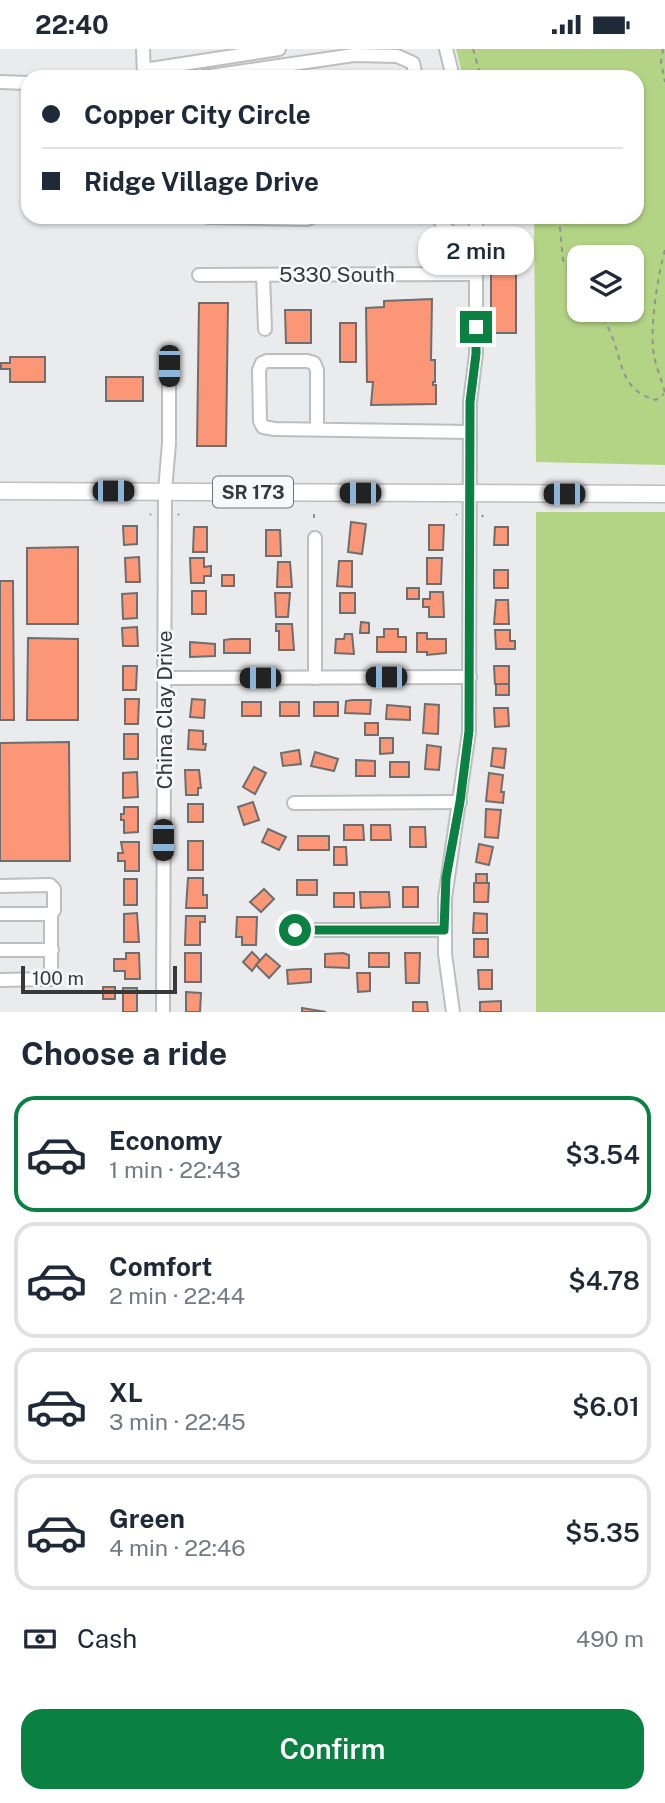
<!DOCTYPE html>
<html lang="en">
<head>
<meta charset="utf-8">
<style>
  body { margin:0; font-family:"Public Sans",sans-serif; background:#f2f2f3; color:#1f2937; height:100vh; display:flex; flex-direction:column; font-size:26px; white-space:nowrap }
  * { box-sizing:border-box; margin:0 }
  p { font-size:23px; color:#747a83 }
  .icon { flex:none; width:38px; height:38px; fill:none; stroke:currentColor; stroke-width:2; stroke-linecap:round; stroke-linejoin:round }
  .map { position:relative; height:963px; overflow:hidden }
  .details { display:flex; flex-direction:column; background:#fff; flex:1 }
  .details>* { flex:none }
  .top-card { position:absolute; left:21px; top:21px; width:623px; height:154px; border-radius:21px; box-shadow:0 2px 5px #0004; display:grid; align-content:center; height:154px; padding:0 21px; background:#fff }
  .tools { position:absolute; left:567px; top:196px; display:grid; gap:14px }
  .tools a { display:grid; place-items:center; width:77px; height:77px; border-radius:14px; background:#fff; box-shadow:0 2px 5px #0004; font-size:35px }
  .scale { position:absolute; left:21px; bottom:18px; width:156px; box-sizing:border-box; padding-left:7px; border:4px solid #39393a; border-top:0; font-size:19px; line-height:24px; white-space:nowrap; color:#39393a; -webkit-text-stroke:5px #f7f8f9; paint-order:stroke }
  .end { position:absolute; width:32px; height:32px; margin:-16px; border:9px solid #0b8043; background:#fff; box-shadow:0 0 0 4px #fff }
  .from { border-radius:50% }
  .bubble { position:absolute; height:49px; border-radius:21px; background:#fff; box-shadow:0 2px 5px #0004; font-size:23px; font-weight:600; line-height:49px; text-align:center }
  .car { position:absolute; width:21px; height:42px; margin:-21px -10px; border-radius:9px; box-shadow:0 0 5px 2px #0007; background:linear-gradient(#222 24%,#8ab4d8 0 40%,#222 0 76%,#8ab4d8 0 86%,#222 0) }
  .top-card b { display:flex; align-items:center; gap:24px; height:66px; font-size:26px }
  .top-card b+b { border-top:2px solid #e0e1e3 }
  .top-card i { width:18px; height:18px; background:#1f2937 }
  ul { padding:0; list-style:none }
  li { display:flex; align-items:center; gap:21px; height:116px; margin:0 14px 10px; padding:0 7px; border:4px solid #e0e1e3; border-radius:21px }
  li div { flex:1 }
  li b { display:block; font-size:26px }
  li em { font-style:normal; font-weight:600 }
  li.active { border-color:#0b8043 }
  li>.icon { width:63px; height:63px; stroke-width:1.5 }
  h2 { padding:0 21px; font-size:32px; line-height:84px }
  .pay { display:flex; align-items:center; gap:18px; height:77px; padding:0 21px; font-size:26px }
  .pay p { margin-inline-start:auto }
  .cta { display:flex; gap:14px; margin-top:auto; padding:14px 21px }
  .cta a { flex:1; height:80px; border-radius:21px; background:#0b8043; color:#fff; font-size:28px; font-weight:600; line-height:80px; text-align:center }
  .status { display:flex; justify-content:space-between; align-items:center; height:49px; padding:0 35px; background:#fff; direction:ltr }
  .status svg { height:19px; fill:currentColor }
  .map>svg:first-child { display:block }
</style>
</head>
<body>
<div class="status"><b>22:40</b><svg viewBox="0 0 49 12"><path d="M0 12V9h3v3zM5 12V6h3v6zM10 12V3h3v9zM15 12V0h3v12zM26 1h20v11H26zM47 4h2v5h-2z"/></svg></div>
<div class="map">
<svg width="665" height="963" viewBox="0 0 665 963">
  <rect width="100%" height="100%" fill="#eaebec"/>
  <!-- green -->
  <g fill="#b4d485" fill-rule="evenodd">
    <path d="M456 0H665V416L536 413 534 168H637V28H463ZM632 208V261H579V208Z"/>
    <rect x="536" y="463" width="129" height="500"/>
  </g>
  <!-- building -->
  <g fill="#fb9776" stroke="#6f6e6e" stroke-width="2">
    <rect x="491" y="199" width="25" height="85"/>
    <path d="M432 250 431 311H435V333H433V336H436V355L371 356 373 333H367L366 259 384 258V252Z"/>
    <path d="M199 254H228L226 397H197Z"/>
    <path d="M285 261H311V294H286Z"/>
    <rect x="340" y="274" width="16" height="39"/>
    <path d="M10 308H45V333H10V320H1V314H10Z"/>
    <rect x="106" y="328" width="37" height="24"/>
    <path d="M351 473 366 475 362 505 348 503Z"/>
    <path d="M429 476H444L443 501H429Z"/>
    <path d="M123 477H137V495L124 496Z"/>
    <path d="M194 478H207V503H193Z"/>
    <path d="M495 478H508V496H494Z"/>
    <path d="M266 481H280L281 507H266Z"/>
    <path d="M78 498V575H27V499Z"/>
    <path d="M139 508 140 533H126L125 509Z"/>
    <path d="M190 509H204V518L211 517V527H204V534H191Z"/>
    <path d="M427 509H442L441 535H427Z"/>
    <path d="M339 512H352V538L337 537Z"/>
    <path d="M278 513H290L292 538H277Z"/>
    <rect x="494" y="521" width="14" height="18"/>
    <rect x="222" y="526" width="12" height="11"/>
    <path d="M0 532H13L14 671H0Z"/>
    <rect x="407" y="539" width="12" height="11"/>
    <rect x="192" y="542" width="14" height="23"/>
    <path d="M430 543H443L444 568H429V558H423V550H430Z"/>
    <path d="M137 544V569L123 570 122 545Z"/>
    <path d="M275 544H290L288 568H276Z"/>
    <rect x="340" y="544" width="15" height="20"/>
    <path d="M496 551H508L509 575H494Z"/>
    <path d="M361 573 369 574V584H360Z"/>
    <path d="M276 575H292L294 601H279V582H276Z"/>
    <path d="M137 578 138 597H123L122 579Z"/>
    <path d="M384 580H398V588H406V603H377V588H384Z"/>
    <path d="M495 581H510V592H515V600H496Z"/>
    <path d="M417 584H427V590H446V604L427 606V603H417Z"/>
    <path d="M345 585H352L354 605 335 604 336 590H344Z"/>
    <path d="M28 589 78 590V671H27Z"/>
    <path d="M231 590H250V604H224V591Z"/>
    <path d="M190 593 215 595V607L190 608Z"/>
    <path d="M123 617H137L136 641H123Z"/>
    <path d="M494 617H509V635H495Z"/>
    <rect x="496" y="635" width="13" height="11"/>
    <path d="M125 650H139L138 675H125Z"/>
    <path d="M192 650 205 651 204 669 190 668Z"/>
    <path d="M352 651H371L370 665 345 664 346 652Z"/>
    <rect x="242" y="653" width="19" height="14"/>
    <rect x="280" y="653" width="19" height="14"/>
    <rect x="314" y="653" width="24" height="14"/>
    <path d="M425 655 439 656 438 685 423 684Z"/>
    <path d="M387 656 410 658V671L386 670Z"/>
    <path d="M494 659H508L509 677 495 678Z"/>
    <rect x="365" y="674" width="13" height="12"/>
    <path d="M189 681 203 682V695H206L205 701 188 700Z"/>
    <rect x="124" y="685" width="14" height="25"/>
    <path d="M380 689H393V704L380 705Z"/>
    <path d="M69 693 70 812H0V694Z"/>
    <path d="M427 696 441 698 439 721 425 720Z"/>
    <path d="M493 699 506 700 504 719 491 717Z"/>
    <path d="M299 701 301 715 283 717 281 704Z"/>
    <path d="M315 703 338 710 334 722 311 717Z"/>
    <path d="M356 711 375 712V727H356Z"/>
    <rect x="390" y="713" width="19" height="15"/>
    <path d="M254 718 266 724 255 745 243 738Z"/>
    <path d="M185 721H199L201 739H198V746H186Z"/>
    <path d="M137 723 138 748 123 749V724Z"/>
    <path d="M489 724 503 726 501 743H504L503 754 486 752Z"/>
    <path d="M253 753 259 771 244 776 238 758Z"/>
    <rect x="188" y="755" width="15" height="18"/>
    <path d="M124 758H138V783L124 784V771H121V765H124Z"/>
    <path d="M486 760 501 761 498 789 485 788Z"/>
    <path d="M344 776H363L364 791H344Z"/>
    <path d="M371 776H390L391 791H371Z"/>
    <path d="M410 778H425L426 798H410Z"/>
    <path d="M268 780 286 788 279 801 262 793Z"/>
    <rect x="298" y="787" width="31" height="14"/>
    <rect x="188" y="792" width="15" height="29"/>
    <path d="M121 793H139V822H125V812H118V804H123Z"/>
    <path d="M479 795 493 798 489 816 476 813Z"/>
    <path d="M334 798H346L347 816H334Z"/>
    <rect x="476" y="825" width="11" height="9"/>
    <path d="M188 829H203V846H207V859H186Z"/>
    <rect x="124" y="830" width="13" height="26"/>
    <rect x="297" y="831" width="20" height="15"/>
    <path d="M474 834H489L488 853H474Z"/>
    <rect x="403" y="838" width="15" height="20"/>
    <path d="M264 840 274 850 261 863 250 853Z"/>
    <path d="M360 843H389L390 858 361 859Z"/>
    <rect x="334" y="844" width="20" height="14"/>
    <path d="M137 864 139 893H124V865Z"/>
    <path d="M474 864 487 865V884H473Z"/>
    <path d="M186 867H205V873H200V896H185Z"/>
    <path d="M237 868H257L256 896H242V888H236Z"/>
    <rect x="474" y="890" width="14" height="18"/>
    <path d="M252 903 260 911 252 922 243 913Z"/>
    <path d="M126 904H139L140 930H125V922H114V910H126Z"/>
    <rect x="185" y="904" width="16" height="29"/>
    <path d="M343 904 349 906V919L325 918V905Z"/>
    <rect x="369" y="904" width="20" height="14"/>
    <path d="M405 904H420L419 934H406Z"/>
    <path d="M266 905 280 917 269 929 256 916Z"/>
    <path d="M303 920H311V933L288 935 287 921Z"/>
    <path d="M478 921H492V940H479Z"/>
    <path d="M357 924H370V942L358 943Z"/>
    <rect x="103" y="938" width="12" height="12"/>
    <rect x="123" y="939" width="14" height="24"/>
    <path d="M186 943 201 944 200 963H186Z"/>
    <path d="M501 952V963H480V953Z"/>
    <path d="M413 953H427L428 963H413Z"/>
    <path d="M302 959 326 963H302Z"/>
  </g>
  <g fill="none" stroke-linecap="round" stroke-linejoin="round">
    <defs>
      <g id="minor">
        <path d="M143 0 144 28"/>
        <path d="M446 0 453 28"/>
        <path d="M144 21 279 0"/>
        <path d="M203 28 354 6 397 7 413 14 416 28"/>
        <path d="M0 33 28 34"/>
        <path d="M208 168 307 170 312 168"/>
        <path d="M438 168C448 186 456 188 476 189"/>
        <path d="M199 226 476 225"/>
        <path d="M263 226 265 280"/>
        <path d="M317 380V321L314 314 307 312H267L262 314 259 321 260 372 263 378 275 380 470 383"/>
        <path d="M315 489V629"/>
        <path d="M165 629 470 628"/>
        <path d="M294 754 460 753"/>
        <path d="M0 837 50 836 54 840V861L51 865V930L0 931"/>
        <path d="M0 865H51"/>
        <path d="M295 881H444"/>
        <path d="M0 901H52"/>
        <path d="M163 963 165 442 169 394V317"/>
        <path d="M453 963 445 905V849L469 683 470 353 476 305V168"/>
      </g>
      <path id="major" d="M0 442 665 445"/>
    </defs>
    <!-- minor casing -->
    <use href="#minor" stroke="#bdbebf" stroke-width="16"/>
    <!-- major casing -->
    <use href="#major" stroke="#bdbebf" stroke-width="19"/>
    <!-- path -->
    <g stroke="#929293" stroke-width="2" stroke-dasharray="5 5" stroke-linecap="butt">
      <path d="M473 0 481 28"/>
      <path d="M663 0 661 13 665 33"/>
      <path d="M559 168 563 211 579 236"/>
      <path d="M665 201C658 225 649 282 654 306 656 319 662 331 665 344"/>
      <path d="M597 261C603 270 610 280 613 290 623 317 622 342 656 351L664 345"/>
      <path d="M178 465 179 466"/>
      <path d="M314 465V469"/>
      <path d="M150 466 151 465"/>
      <path d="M456 466 457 465"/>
      <path d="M482 466 483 468"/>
    </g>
    <!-- minor -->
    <use href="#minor" stroke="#fff" stroke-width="12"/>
    <!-- major -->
    <use href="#major" stroke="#fff" stroke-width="16"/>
  </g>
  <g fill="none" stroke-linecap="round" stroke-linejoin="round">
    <!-- route -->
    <path stroke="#0b8043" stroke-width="9" d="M295 881H444L446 829 460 753 469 682 470 353 476 305V278"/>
  </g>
  <g text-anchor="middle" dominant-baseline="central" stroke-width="5" stroke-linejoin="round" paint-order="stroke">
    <!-- shield labels -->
    <rect fill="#f7f8f9" stroke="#727273" stroke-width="2" x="213" y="427.5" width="80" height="31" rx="5"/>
    <g font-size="19" font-weight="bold" fill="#39393a">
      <text x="253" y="443">SR 173</text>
    </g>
    <!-- street labels -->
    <g font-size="21" fill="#39393a" stroke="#f7f8f9">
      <text x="337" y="225">5330 South</text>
      <text transform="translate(164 661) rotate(-90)">China Clay Drive</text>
    </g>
  </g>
</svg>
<div class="tools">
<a><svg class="icon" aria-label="layers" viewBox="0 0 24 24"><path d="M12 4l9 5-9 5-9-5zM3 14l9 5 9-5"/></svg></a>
</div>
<div class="scale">100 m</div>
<i class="end from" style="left:295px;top:881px"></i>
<i class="end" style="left:476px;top:278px"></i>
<div class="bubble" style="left:418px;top:177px;width:116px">2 min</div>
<i class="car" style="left:169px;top:317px;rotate:180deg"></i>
<i class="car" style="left:113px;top:442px;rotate:90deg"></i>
<i class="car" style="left:360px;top:444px;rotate:270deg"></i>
<i class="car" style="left:564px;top:445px;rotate:270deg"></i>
<i class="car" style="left:386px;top:628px;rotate:270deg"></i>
<i class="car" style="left:260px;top:629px;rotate:270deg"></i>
<i class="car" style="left:163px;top:791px;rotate:180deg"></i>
<div class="top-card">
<b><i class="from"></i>Copper City Circle</b>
<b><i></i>Ridge Village Drive</b>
</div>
</div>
<section class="details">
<h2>Choose a ride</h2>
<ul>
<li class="active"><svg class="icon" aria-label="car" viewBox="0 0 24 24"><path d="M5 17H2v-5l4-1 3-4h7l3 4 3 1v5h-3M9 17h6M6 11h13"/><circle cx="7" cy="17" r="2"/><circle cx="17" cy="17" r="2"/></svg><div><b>Economy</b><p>1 min · 22:43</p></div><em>$3.54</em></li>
<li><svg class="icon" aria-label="car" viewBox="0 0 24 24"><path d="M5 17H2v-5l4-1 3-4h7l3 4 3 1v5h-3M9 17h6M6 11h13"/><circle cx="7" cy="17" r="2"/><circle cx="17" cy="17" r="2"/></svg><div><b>Comfort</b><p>2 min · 22:44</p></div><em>$4.78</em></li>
<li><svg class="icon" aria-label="car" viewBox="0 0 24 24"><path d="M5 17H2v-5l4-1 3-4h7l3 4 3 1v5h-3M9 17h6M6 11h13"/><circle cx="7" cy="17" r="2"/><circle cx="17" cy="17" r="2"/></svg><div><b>XL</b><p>3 min · 22:45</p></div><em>$6.01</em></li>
<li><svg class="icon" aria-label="car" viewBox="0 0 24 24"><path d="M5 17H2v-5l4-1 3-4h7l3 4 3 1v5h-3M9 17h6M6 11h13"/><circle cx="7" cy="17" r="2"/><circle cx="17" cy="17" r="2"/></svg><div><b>Green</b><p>4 min · 22:46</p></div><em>$5.35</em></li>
</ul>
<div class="pay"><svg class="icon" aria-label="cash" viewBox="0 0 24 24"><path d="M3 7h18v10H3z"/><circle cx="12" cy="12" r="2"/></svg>Cash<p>490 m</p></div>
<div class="cta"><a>Confirm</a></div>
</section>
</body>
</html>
